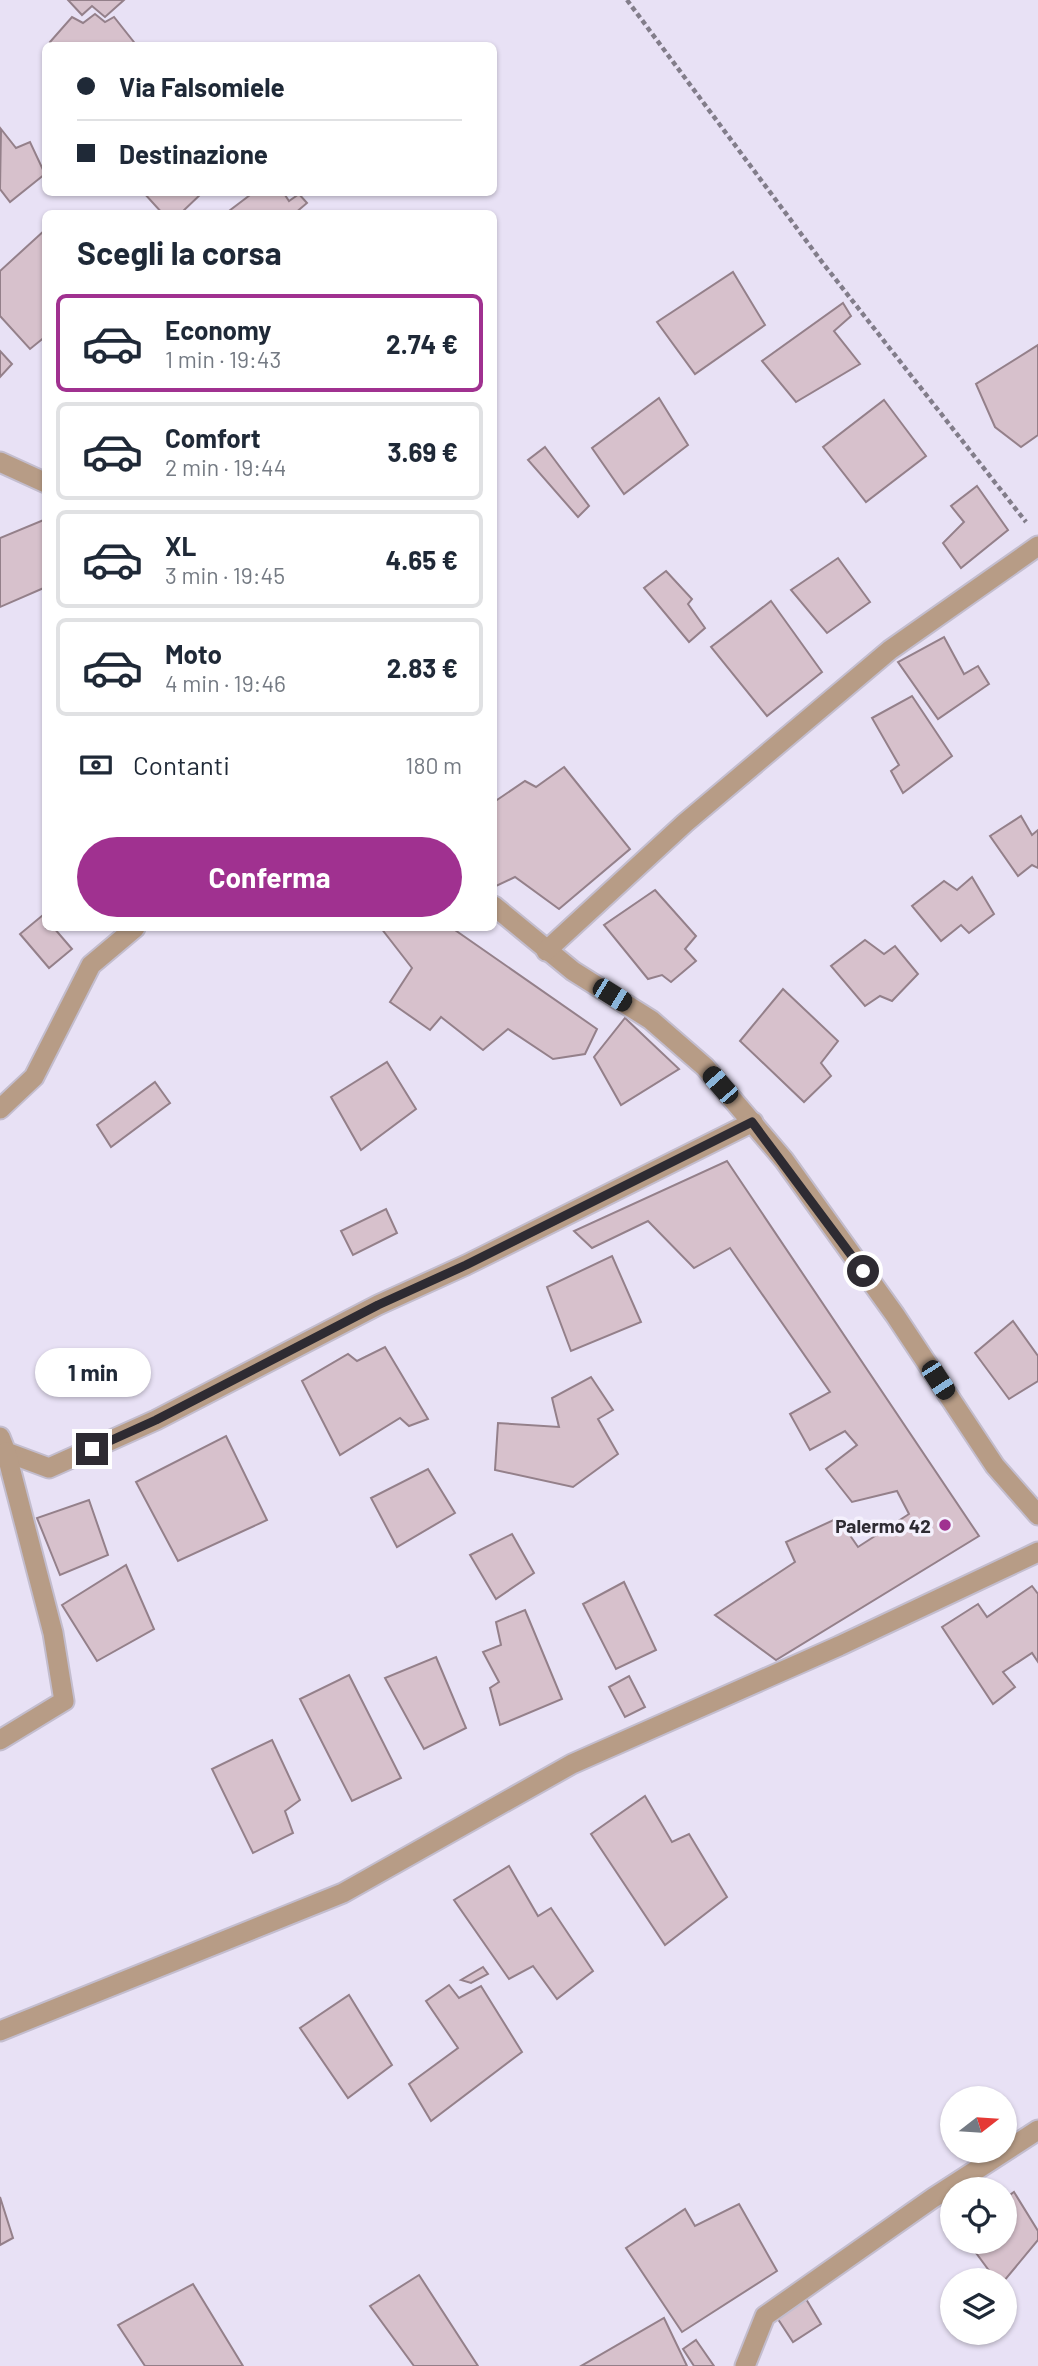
<!DOCTYPE html>
<html lang="it">
<head>
<meta charset="utf-8">
<style>
  body { margin:0; font-family:Barlow,sans-serif; background:#f6f6f7; color:#1f2937; height:100vh; display:flex; flex-direction:column; font-size:26px; white-space:nowrap }
  * { box-sizing:border-box; margin:0 }
  p { font-size:23px; color:#747a83 }
  .icon { flex:none; width:38px; height:38px; fill:none; stroke:currentColor; stroke-width:2; stroke-linecap:round; stroke-linejoin:round }
  .map { position:relative; flex:1; overflow:hidden }
  .drawer { position:absolute; left:42px; top:210px; width:455px; height:721px; display:flex; flex-direction:column; background:#fff; border-radius:10px; box-shadow:0 2px 5px #0004 }
  .drawer>* { flex:none }
  .banner { position:absolute; left:42px; top:42px; width:455px; height:154px; border-radius:10px; box-shadow:0 2px 5px #0004; display:grid; align-content:center; height:154px; padding:0 35px; background:#fff }
  .needle { width:46px; rotate:73deg }
  .buttons { position:absolute; left:940px; top:2086px; display:grid; gap:14px }
  .buttons a { display:grid; place-items:center; width:77px; height:77px; border-radius:50%; background:#fff; box-shadow:0 2px 5px #0004; font-size:35px }
  .end { position:absolute; width:32px; height:32px; margin:-16px; border:9px solid #2e2b32; background:#fff; box-shadow:0 0 0 4px #fff }
  .from { border-radius:50% }
  .bubble { position:absolute; height:49px; border-radius:24px; background:#fff; box-shadow:0 2px 5px #0004; font-size:23px; font-weight:700; line-height:49px; text-align:center }
  .car { position:absolute; width:21px; height:42px; margin:-21px -10px; border-radius:9px; box-shadow:0 0 5px 2px #0007; background:linear-gradient(#222 24%,#8ab4d8 0 40%,#222 0 76%,#8ab4d8 0 86%,#222 0) }
  .banner b { display:flex; align-items:center; gap:24px; height:66px; font-size:26px }
  .banner b+b { border-top:2px solid #e0e1e3 }
  .banner i { width:18px; height:18px; background:#1f2937 }
  ul { padding:0; list-style:none }
  li { display:flex; align-items:center; gap:21px; height:98px; margin:0 14px 10px; padding:0 21px; border:4px solid #e0e1e3; border-radius:10px }
  li div { flex:1 }
  li b { display:block; font-size:26px }
  li em { font-style:normal; font-weight:700 }
  li.selected { border-color:#a03190 }
  li>.icon { width:63px; height:63px; stroke-width:1.5 }
  h2 { padding:0 35px; font-size:32px; line-height:84px }
  .pay { display:flex; align-items:center; gap:18px; height:77px; padding:0 35px; font-size:26px }
  .pay p { margin-inline-start:auto }
  .cta { display:flex; gap:14px; margin-top:auto; padding:14px 35px }
  .cta a { flex:1; height:80px; border-radius:42px; background:#a03190; color:#fff; font-size:28px; font-weight:700; line-height:80px; text-align:center }
  .map>svg:first-child { display:block }
</style>
</head>
<body>
<div class="map">
<svg width="1038" height="2366" viewBox="0 0 1038 2366">
  <rect width="100%" height="100%" fill="#e8e1f5"/>
  <!-- building -->
  <g fill="#d7c1cc" stroke="#94808a" stroke-width="2">
    <path d="M68 0H124L105 17 92 6 82 15Z"/>
    <path d="M95 14 105 22 114 17 137 46H54L50 42 72 17 83 23Z"/>
    <path d="M1 129 16 148 30 142 45 174 10 202 0 189Z"/>
    <path d="M143 192H203L180 214H163Z"/>
    <path d="M254 192H283L289 201 299 194 307 203 294 214H231L229 211Z"/>
    <path d="M46 229V336L30 349 0 316V271Z"/>
    <path d="M733 272 765 325 695 374 657 322Z"/>
    <path d="M843 303 851 316 834 331 860 364 796 402 762 361Z"/>
    <path d="M1038 345V435L1021 447 995 427 976 384Z"/>
    <path d="M0 351 12 364 0 377Z"/>
    <path d="M659 398 688 445 624 494 592 448Z"/>
    <path d="M884 400 926 456 866 502 823 447Z"/>
    <path d="M545 447 589 506 578 517 528 460Z"/>
    <path d="M977 486 1008 530 961 568 943 543 964 522 951 506Z"/>
    <path d="M46 519V587L0 607V538Z"/>
    <path d="M838 558 870 602 827 633 791 590Z"/>
    <path d="M666 571 692 599 688 604 705 628 689 642 644 588Z"/>
    <path d="M771 601 822 672 767 716 711 647Z"/>
    <path d="M944 637 964 674 978 666 989 684 938 719 898 662Z"/>
    <path d="M912 696 952 756 903 793 891 771 899 765 872 718Z"/>
    <path d="M564 767 630 849 559 909 515 877 494 887V802L525 781 536 787Z"/>
    <path d="M1021 816 1032 835 1038 830V868L1032 865 1018 876 990 836Z"/>
    <path d="M972 877 994 914 969 933 961 925 941 941 912 906 944 881 957 890Z"/>
    <path d="M655 890 696 936 685 949 696 961 671 982 662 975 648 979 604 925Z"/>
    <path d="M43 915 46 928H54L72 949 49 968 20 934Z"/>
    <path d="M381 928H452L597 1029 585 1054 553 1059 508 1029 483 1050 441 1017 430 1030 390 1002 412 968Z"/>
    <path d="M865 940 884 954 895 946 918 974 892 1001 880 996 865 1006 831 966Z"/>
    <path d="M783 989 838 1041 821 1063 831 1076 804 1102 740 1041Z"/>
    <path d="M625 1018 679 1069 621 1105 594 1057Z"/>
    <path d="M387 1062 416 1109 361 1150 331 1097Z"/>
    <path d="M155 1082 170 1103 111 1147 97 1125Z"/>
    <path d="M727 1161 979 1536 776 1660 715 1615 795 1562 786 1542 838 1518 858 1547 909 1514 897 1491 852 1502 826 1469 857 1445 845 1431 810 1450 790 1414 830 1392 730 1248 694 1268 648 1221 592 1248 574 1231Z"/>
    <path d="M386 1209 397 1233 353 1255 341 1231Z"/>
    <path d="M612 1256 641 1322 571 1351 547 1287Z"/>
    <path d="M1013 1321 1038 1356V1381L1009 1399 975 1353Z"/>
    <path d="M385 1347 428 1419 409 1426 400 1418 340 1455 302 1381 348 1354 357 1361Z"/>
    <path d="M591 1377 613 1410 598 1419 618 1454 573 1487 495 1470 498 1423 559 1427 552 1398Z"/>
    <path d="M226 1436 267 1520 178 1561 136 1482Z"/>
    <path d="M428 1469 455 1513 397 1547 371 1498Z"/>
    <path d="M89 1500 108 1555 60 1575 37 1518Z"/>
    <path d="M512 1534 534 1573 496 1599 470 1555Z"/>
    <path d="M126 1565 154 1629 97 1661 62 1605Z"/>
    <path d="M624 1582 656 1650 616 1669 583 1604Z"/>
    <path d="M1032 1586 1038 1594V1662L1032 1653 1003 1672 1015 1687 993 1704 942 1627 978 1604 987 1617Z"/>
    <path d="M525 1610 562 1699 500 1725 490 1688 499 1682 483 1652 501 1645 496 1622Z"/>
    <path d="M436 1657 466 1728 424 1749 385 1678Z"/>
    <path d="M349 1675 401 1778 352 1801 300 1699Z"/>
    <path d="M629 1676 645 1707 625 1717 609 1687Z"/>
    <path d="M272 1740 300 1800 285 1811 293 1833 253 1853 212 1769Z"/>
    <path d="M645 1796 672 1842 689 1834 727 1897 665 1945 591 1834Z"/>
    <path d="M509 1866 538 1916 551 1908 593 1971 557 1999 533 1966 509 1979 454 1900Z"/>
    <path d="M483 1967 488 1974 471 1983 461 1980Z"/>
    <path d="M449 1985 459 1998 481 1986 522 2052 431 2121 409 2084 458 2048 426 2001Z"/>
    <path d="M349 1995 392 2065 348 2098 300 2028Z"/>
    <path d="M1014 2192 1038 2231V2240L1004 2281 996 2280 968 2242H1004V2199Z"/>
    <path d="M0 2197 13 2238 0 2245Z"/>
    <path d="M739 2204 777 2271 682 2332 626 2248 685 2209 695 2226Z"/>
    <path d="M419 2275 478 2366H414L370 2306Z"/>
    <path d="M193 2284 243 2366H145L118 2325Z"/>
    <path d="M803 2294 821 2324 793 2342 774 2313Z"/>
    <path d="M664 2318 687 2366H581Z"/>
    <path d="M696 2340 714 2366H694L683 2349Z"/>
  </g>
  <g fill="none" stroke-linecap="round" stroke-linejoin="round">
    <defs>
      <g id="minor">
        <path d="M0 462 46 483"/>
        <path d="M494 906 573 971 651 1020 705 1067 784 1160 895 1315 995 1466 1038 1515"/>
        <path d="M546 951 685 823 890 650 1038 546"/>
        <path d="M0 1109 34 1077 91 965 135 928"/>
        <path d="M0 1437 6 1452 49 1468 156 1420 378 1305 466 1265 753 1122"/>
        <path d="M0 1740 64 1701 53 1633 6 1452"/>
        <path d="M0 2031 343 1893 572 1764 839 1646 1038 1552"/>
        <path d="M745 2366 765 2316 933 2198 1038 2130"/>
      </g>
    </defs>
    <!-- minor casing -->
    <use href="#minor" stroke="#c3bdce" stroke-width="23"/>
    <!-- path -->
    <path stroke="#827d8a" stroke-width="4.5" stroke-dasharray="5 3.5" stroke-linecap="butt" d="M627 0 822 262 1026 522"/>
    <!-- minor -->
    <use href="#minor" stroke="#b79c86" stroke-width="19"/>
  </g>
  <g fill="none" stroke-linecap="round" stroke-linejoin="round">
    <!-- route -->
    <path stroke="#2e2b32" stroke-width="9" d="M92 1449 156 1420 378 1305 466 1265 752 1122 863 1271"/>
  </g>
  <!-- markers -->
  <circle fill="#a03190" stroke="#f4f0fc" stroke-width="2.5" cx="945" cy="1525" r="7"/>
  <g text-anchor="middle" dominant-baseline="central" stroke-width="7" stroke-linejoin="round" paint-order="stroke">
    <!-- poi labels -->
    <g font-size="19" font-weight="bold" fill="#2e2b32" stroke="#f4f0fc" text-anchor="end">
      <text x="931" y="1525">Palermo 42</text>
    </g>
  </g>
</svg>
<div class="buttons">
<a><svg class="needle" viewBox="-14 -14 28 28"><path d="M0-13l5 13h-10z" fill="#e53935"/><path d="M0 13l5-13h-10z" fill="#747a83"/></svg></a>
<a><svg class="icon" aria-label="locate" viewBox="0 0 24 24"><circle cx="12" cy="12" r="6"/><path d="M12 2v4M12 18v4M2 12h4M18 12h4"/></svg></a>
<a><svg class="icon" aria-label="layers" viewBox="0 0 24 24"><path d="M12 4l9 5-9 5-9-5zM3 14l9 5 9-5"/></svg></a>
</div>
<i class="end from" style="left:863px;top:1271px"></i>
<i class="end" style="left:92px;top:1449px"></i>
<div class="bubble" style="left:35px;top:1348px;width:116px">1 min</div>
<i class="car" style="left:612px;top:995px;rotate:122deg"></i>
<i class="car" style="left:720px;top:1085px;rotate:319deg"></i>
<i class="car" style="left:938px;top:1380px;rotate:147deg"></i>
<div class="banner">
<b><i class="from"></i>Via Falsomiele</b>
<b><i></i>Destinazione</b>
</div>
<section class="drawer">
<h2>Scegli la corsa</h2>
<ul>
<li class="selected"><svg class="icon" aria-label="car" viewBox="0 0 24 24"><path d="M5 17H2v-5l4-1 3-4h7l3 4 3 1v5h-3M9 17h6M6 11h13"/><circle cx="7" cy="17" r="2"/><circle cx="17" cy="17" r="2"/></svg><div><b>Economy</b><p>1 min · 19:43</p></div><em>2.74 €</em></li>
<li><svg class="icon" aria-label="car" viewBox="0 0 24 24"><path d="M5 17H2v-5l4-1 3-4h7l3 4 3 1v5h-3M9 17h6M6 11h13"/><circle cx="7" cy="17" r="2"/><circle cx="17" cy="17" r="2"/></svg><div><b>Comfort</b><p>2 min · 19:44</p></div><em>3.69 €</em></li>
<li><svg class="icon" aria-label="car" viewBox="0 0 24 24"><path d="M5 17H2v-5l4-1 3-4h7l3 4 3 1v5h-3M9 17h6M6 11h13"/><circle cx="7" cy="17" r="2"/><circle cx="17" cy="17" r="2"/></svg><div><b>XL</b><p>3 min · 19:45</p></div><em>4.65 €</em></li>
<li><svg class="icon" aria-label="car" viewBox="0 0 24 24"><path d="M5 17H2v-5l4-1 3-4h7l3 4 3 1v5h-3M9 17h6M6 11h13"/><circle cx="7" cy="17" r="2"/><circle cx="17" cy="17" r="2"/></svg><div><b>Moto</b><p>4 min · 19:46</p></div><em>2.83 €</em></li>
</ul>
<div class="pay"><svg class="icon" aria-label="cash" viewBox="0 0 24 24"><path d="M3 7h18v10H3z"/><circle cx="12" cy="12" r="2"/></svg>Contanti<p>180 m</p></div>
<div class="cta"><a>Conferma</a></div>
</section>
</div>
</body>
</html>
